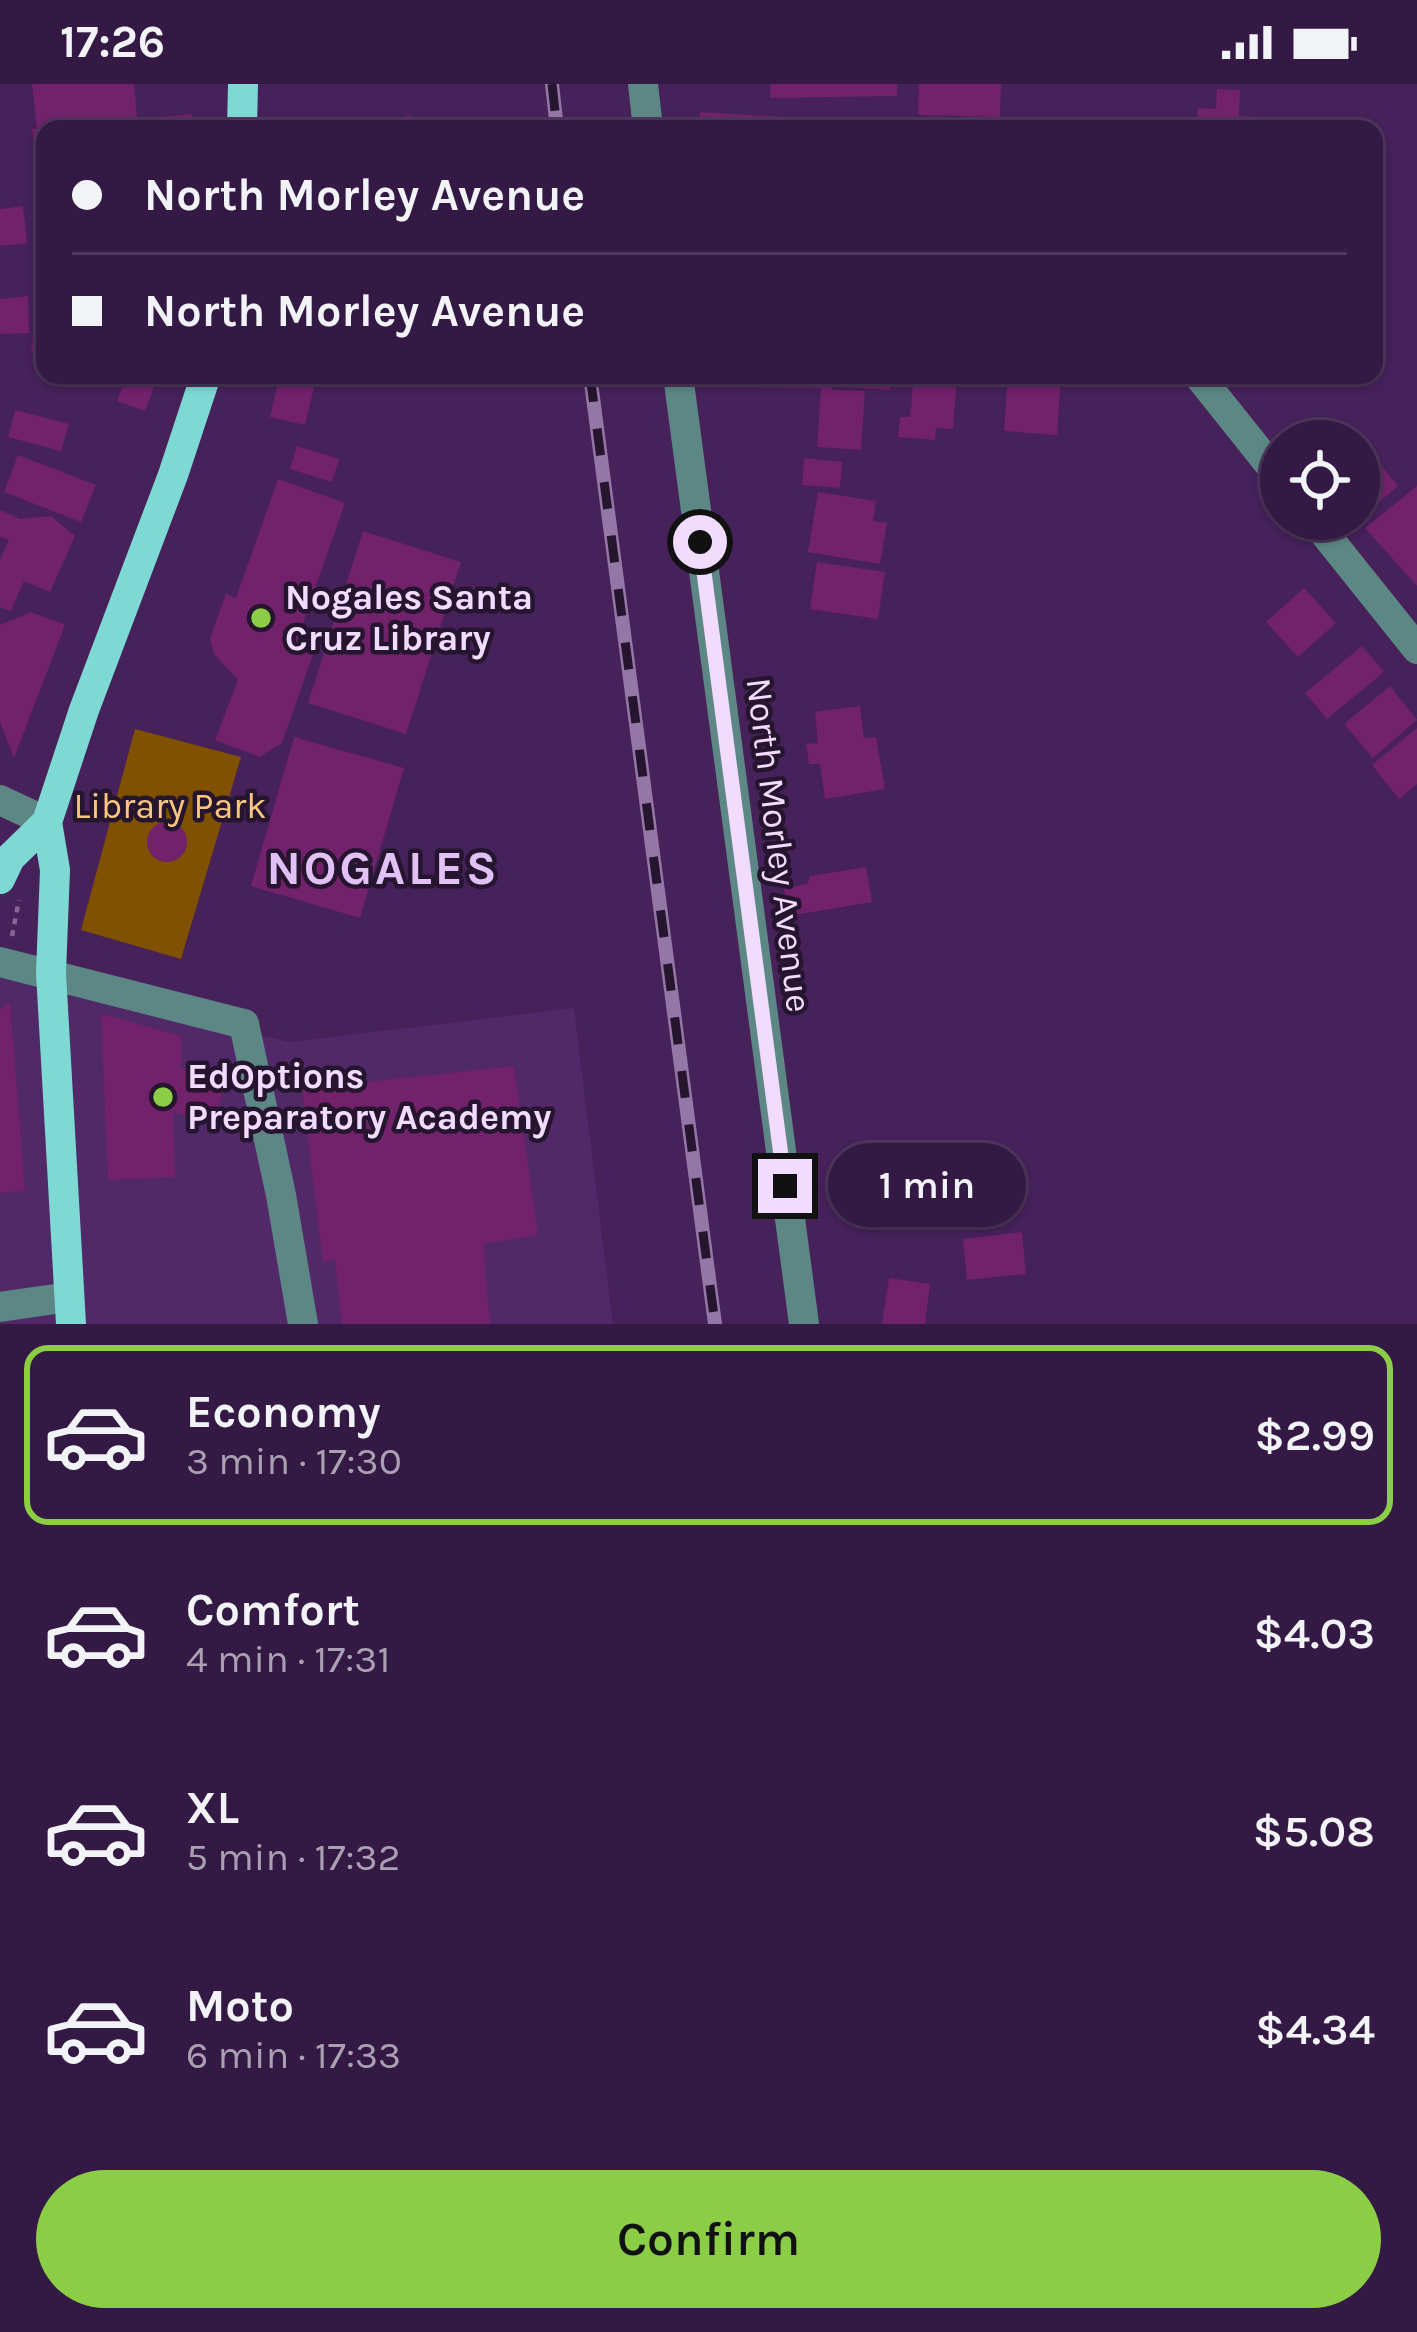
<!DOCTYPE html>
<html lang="en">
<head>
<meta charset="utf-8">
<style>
  body { margin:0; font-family:Karla,sans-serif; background:#3c224b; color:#f1f3f6; height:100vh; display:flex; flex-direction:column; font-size:45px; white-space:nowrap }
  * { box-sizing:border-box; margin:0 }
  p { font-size:39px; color:#a9a0b2 }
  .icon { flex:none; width:66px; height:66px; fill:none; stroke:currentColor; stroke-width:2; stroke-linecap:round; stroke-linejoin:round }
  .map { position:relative; height:1240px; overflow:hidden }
  .side { display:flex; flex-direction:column; background:#341944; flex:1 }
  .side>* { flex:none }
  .banner { position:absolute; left:36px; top:36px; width:1347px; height:264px; border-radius:24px; box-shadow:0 3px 9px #0004,0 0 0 3px #4e385d; display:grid; align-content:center; height:264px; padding:0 36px; background:#341944 }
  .tools { position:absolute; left:1260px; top:336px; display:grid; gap:24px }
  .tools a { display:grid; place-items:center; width:120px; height:120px; border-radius:50%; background:#341944; box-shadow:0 3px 9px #0004,0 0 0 3px #4e385d; font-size:60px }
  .end { position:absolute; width:54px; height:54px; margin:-27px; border:15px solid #f1dcff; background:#111; box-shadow:0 0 0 6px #111 }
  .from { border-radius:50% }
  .bubble { position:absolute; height:84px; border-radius:42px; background:#341944; box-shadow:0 3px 9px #0004,0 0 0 3px #4e385d; font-size:39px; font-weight:600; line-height:84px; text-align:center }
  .banner b { display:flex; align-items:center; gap:42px; height:114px; font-size:45px }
  .banner b+b { border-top:3px solid #4e385d }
  .banner i { width:30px; height:30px; background:#f1f3f6 }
  ul { padding:21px 0 0; list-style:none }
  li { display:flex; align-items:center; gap:36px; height:180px; margin:0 24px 18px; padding:0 12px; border:6px solid transparent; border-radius:24px }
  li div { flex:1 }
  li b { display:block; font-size:45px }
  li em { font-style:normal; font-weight:600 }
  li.selected { border-color:#8bce46 }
  li>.icon { width:108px; height:108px; stroke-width:1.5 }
  .cta { display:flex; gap:24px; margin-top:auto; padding:24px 36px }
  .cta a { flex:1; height:138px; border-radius:72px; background:#8bce46; color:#111; font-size:48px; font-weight:600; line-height:138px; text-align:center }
  .status { display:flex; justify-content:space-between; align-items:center; height:84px; padding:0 60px; background:#341944; direction:ltr }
  .status svg { height:33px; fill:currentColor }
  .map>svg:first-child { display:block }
</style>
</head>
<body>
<div class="status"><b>17:26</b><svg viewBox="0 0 49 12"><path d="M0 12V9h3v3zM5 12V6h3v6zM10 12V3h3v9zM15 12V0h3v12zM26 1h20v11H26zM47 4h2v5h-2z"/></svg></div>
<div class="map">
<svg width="1417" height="1240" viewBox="0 0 1417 1240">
  <rect width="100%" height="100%" fill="#46215a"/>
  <!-- built -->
  <path fill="#512868" d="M0 894 290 958 574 924 613 1240H0Z"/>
  <!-- green -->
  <path fill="#805100" d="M135 645 241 673 181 875 81 846Z"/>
  <!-- building -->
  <g fill="#72216b">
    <path d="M32 0H134L137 33 47 42 45 140H42L32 45H37Z"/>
    <path d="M770 0H897V12L770 14Z"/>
    <path d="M919 0H1001L1000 33 918 31Z"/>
    <path d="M1217 5 1240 6 1239 32 1261 33 1260 45H1197L1198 24 1216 25Z"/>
    <path d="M700 28 787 33 786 45H699Z"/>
    <path d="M192 30 194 45H68L67 42Z"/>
    <path d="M411 31V39L438 40V45H378L385 37Z"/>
    <path d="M23 122 27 159 0 162V125Z"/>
    <path d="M45 195V218L37 219 45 220V273L31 269 37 219 34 197Z"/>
    <path d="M28 212 29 249 0 250V215Z"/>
    <path d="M127 291 156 298 145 327 117 317Z"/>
    <path d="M280 291H317L305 341 270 333Z"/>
    <path d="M724 291H833L832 306 865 307 861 366 817 363 821 304 724 303Z"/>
    <path d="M847 291H892L890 306 846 303Z"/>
    <path d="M914 291H957L953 345 936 344 935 356 898 353 900 333H910Z"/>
    <path d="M1008 291H1061L1057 351 1004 347Z"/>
    <path d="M15 326 69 340 61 367 8 353Z"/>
    <path d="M297 362 339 375 332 398 290 385Z"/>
    <path d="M1365 362 1398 402 1378 419 1359 397V366Z"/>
    <path d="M18 371 96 401 81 438 4 408Z"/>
    <path d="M804 374 842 378 840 404 802 401Z"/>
    <path d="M278 395 345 419 297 556 316 562 282 659 259 673 215 656 238 596 214 570 210 554 226 510 236 514Z"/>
    <path d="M1417 402V502L1365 444Z"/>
    <path d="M818 408 876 417 873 437 887 439 880 480 808 468Z"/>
    <path d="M0 426 20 435 51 432 75 452 50 508 24 497 11 527 0 523V476L9 456 0 453Z"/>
    <path d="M363 447 461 478 406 650 308 619Z"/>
    <path d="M817 478 885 488 878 535 810 525Z"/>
    <path d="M1304 504 1336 539 1298 573 1266 538Z"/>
    <path d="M31 528 65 541 14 674 0 638V541Z"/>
    <path d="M1362 562 1384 588 1327 635 1305 609Z"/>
    <path d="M1390 602 1417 636 1373 674 1344 640Z"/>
    <path d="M860 622 864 654 876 653 885 705 825 715 820 680H809L806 660 818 659 815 628Z"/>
    <path d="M1417 644V700L1399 715 1372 681Z"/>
    <path d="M294 653 404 684 360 834 251 802Z"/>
    <circle cx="167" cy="758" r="20"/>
    <path d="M866 783 872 818 788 832 784 804 807 800 810 792Z"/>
    <path d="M10 918 25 1107 0 1109V926Z"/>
    <path d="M101 930 182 952 181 984 226 998 213 1040 173 1027 175 1093 108 1096Z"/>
    <path d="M514 982 538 1151 483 1160 490 1240H342L335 1176 323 1178 302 1005Z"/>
    <path d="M1022 1148 1026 1190 967 1196 963 1155Z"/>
    <path d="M889 1194 930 1200 925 1240H882Z"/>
  </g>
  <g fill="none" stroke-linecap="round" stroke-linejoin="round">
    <!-- path -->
    <path stroke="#856696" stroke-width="4.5" stroke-dasharray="6 6" stroke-linecap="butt" d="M12 852 19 816"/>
    <!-- minor -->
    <g stroke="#5d8785" stroke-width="30">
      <path d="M643 0 648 45"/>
      <path d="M678 291 804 1240"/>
      <path d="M1198 291 1281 395"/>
      <path d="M1313 435 1417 565"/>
      <path d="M0 716 47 738"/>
      <path d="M0 878 244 940 281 1111 303 1240"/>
      <path d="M0 1223 69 1213"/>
    </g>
    <!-- major -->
    <g stroke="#7ed9d5" stroke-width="30">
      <path d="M242 45 243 0"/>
      <path d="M0 795 10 774 47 738"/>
      <path d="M71 1240 51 889 55 786 47 738 84 626 173 391 206 291"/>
    </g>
    <defs>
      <g id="rail">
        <path d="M552 0 557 45"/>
        <path d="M590 291 715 1240"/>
      </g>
    </defs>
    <!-- rail casing -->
    <use href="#rail" stroke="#9477a6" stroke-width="14"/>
    <!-- rail -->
    <use href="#rail" stroke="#25152e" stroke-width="9" stroke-dasharray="27" stroke-linecap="butt"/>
  </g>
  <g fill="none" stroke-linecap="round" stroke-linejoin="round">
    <!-- route -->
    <path stroke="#f1dcff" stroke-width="15" d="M700 458 785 1102"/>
  </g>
  <!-- markers -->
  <g fill="#8bce46" stroke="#25152e" stroke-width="4.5">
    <circle cx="261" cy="534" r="12"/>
    <circle cx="163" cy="1013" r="12"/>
  </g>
  <g text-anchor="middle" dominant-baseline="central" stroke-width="9" stroke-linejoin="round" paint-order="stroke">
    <!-- poi labels -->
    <g font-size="36" font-weight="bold" fill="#f1dcff" stroke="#25152e" text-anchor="start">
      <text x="285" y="513">Nogales Santa<tspan x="285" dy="41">Cruz Library</tspan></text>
      <text x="187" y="992">EdOptions<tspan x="187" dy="41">Preparatory Academy</tspan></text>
    </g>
    <!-- park labels -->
    <g font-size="36" fill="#fbc682" stroke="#25152e">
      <text x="170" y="722">Library Park</text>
    </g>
    <!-- street labels -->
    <g font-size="36" fill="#f1dcff" stroke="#25152e">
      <text transform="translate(779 761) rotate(83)">North Morley Avenue</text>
    </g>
    <!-- district labels -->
    <g font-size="48" font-weight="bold" letter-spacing="3" fill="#e1c0f6" stroke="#25152e">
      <text x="383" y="784">NOGALES</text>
    </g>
  </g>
</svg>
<div class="tools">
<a><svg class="icon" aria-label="locate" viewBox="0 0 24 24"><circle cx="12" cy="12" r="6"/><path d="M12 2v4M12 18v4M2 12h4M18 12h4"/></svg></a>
</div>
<i class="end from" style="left:700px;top:458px"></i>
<i class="end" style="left:785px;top:1102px"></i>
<div class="bubble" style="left:828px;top:1059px;width:198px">1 min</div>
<div class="banner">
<b><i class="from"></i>North Morley Avenue</b>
<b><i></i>North Morley Avenue</b>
</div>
</div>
<section class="side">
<ul>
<li class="selected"><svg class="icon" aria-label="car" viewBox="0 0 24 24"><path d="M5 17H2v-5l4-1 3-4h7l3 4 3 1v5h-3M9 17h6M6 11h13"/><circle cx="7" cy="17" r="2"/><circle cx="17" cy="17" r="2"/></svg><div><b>Economy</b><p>3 min · 17:30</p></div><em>$2.99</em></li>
<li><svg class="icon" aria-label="car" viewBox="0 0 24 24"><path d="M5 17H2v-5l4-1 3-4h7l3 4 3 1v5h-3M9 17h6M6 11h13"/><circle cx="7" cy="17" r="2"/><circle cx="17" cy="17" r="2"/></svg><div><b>Comfort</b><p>4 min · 17:31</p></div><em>$4.03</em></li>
<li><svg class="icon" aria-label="car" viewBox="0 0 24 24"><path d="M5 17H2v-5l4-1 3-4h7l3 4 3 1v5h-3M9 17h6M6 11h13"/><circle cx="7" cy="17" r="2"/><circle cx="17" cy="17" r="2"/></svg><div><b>XL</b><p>5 min · 17:32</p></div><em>$5.08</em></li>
<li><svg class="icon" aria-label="car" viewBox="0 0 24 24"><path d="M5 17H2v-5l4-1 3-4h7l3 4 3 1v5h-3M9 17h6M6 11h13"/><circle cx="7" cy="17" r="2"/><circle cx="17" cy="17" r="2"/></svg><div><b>Moto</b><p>6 min · 17:33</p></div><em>$4.34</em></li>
</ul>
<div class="cta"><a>Confirm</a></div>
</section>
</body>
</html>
